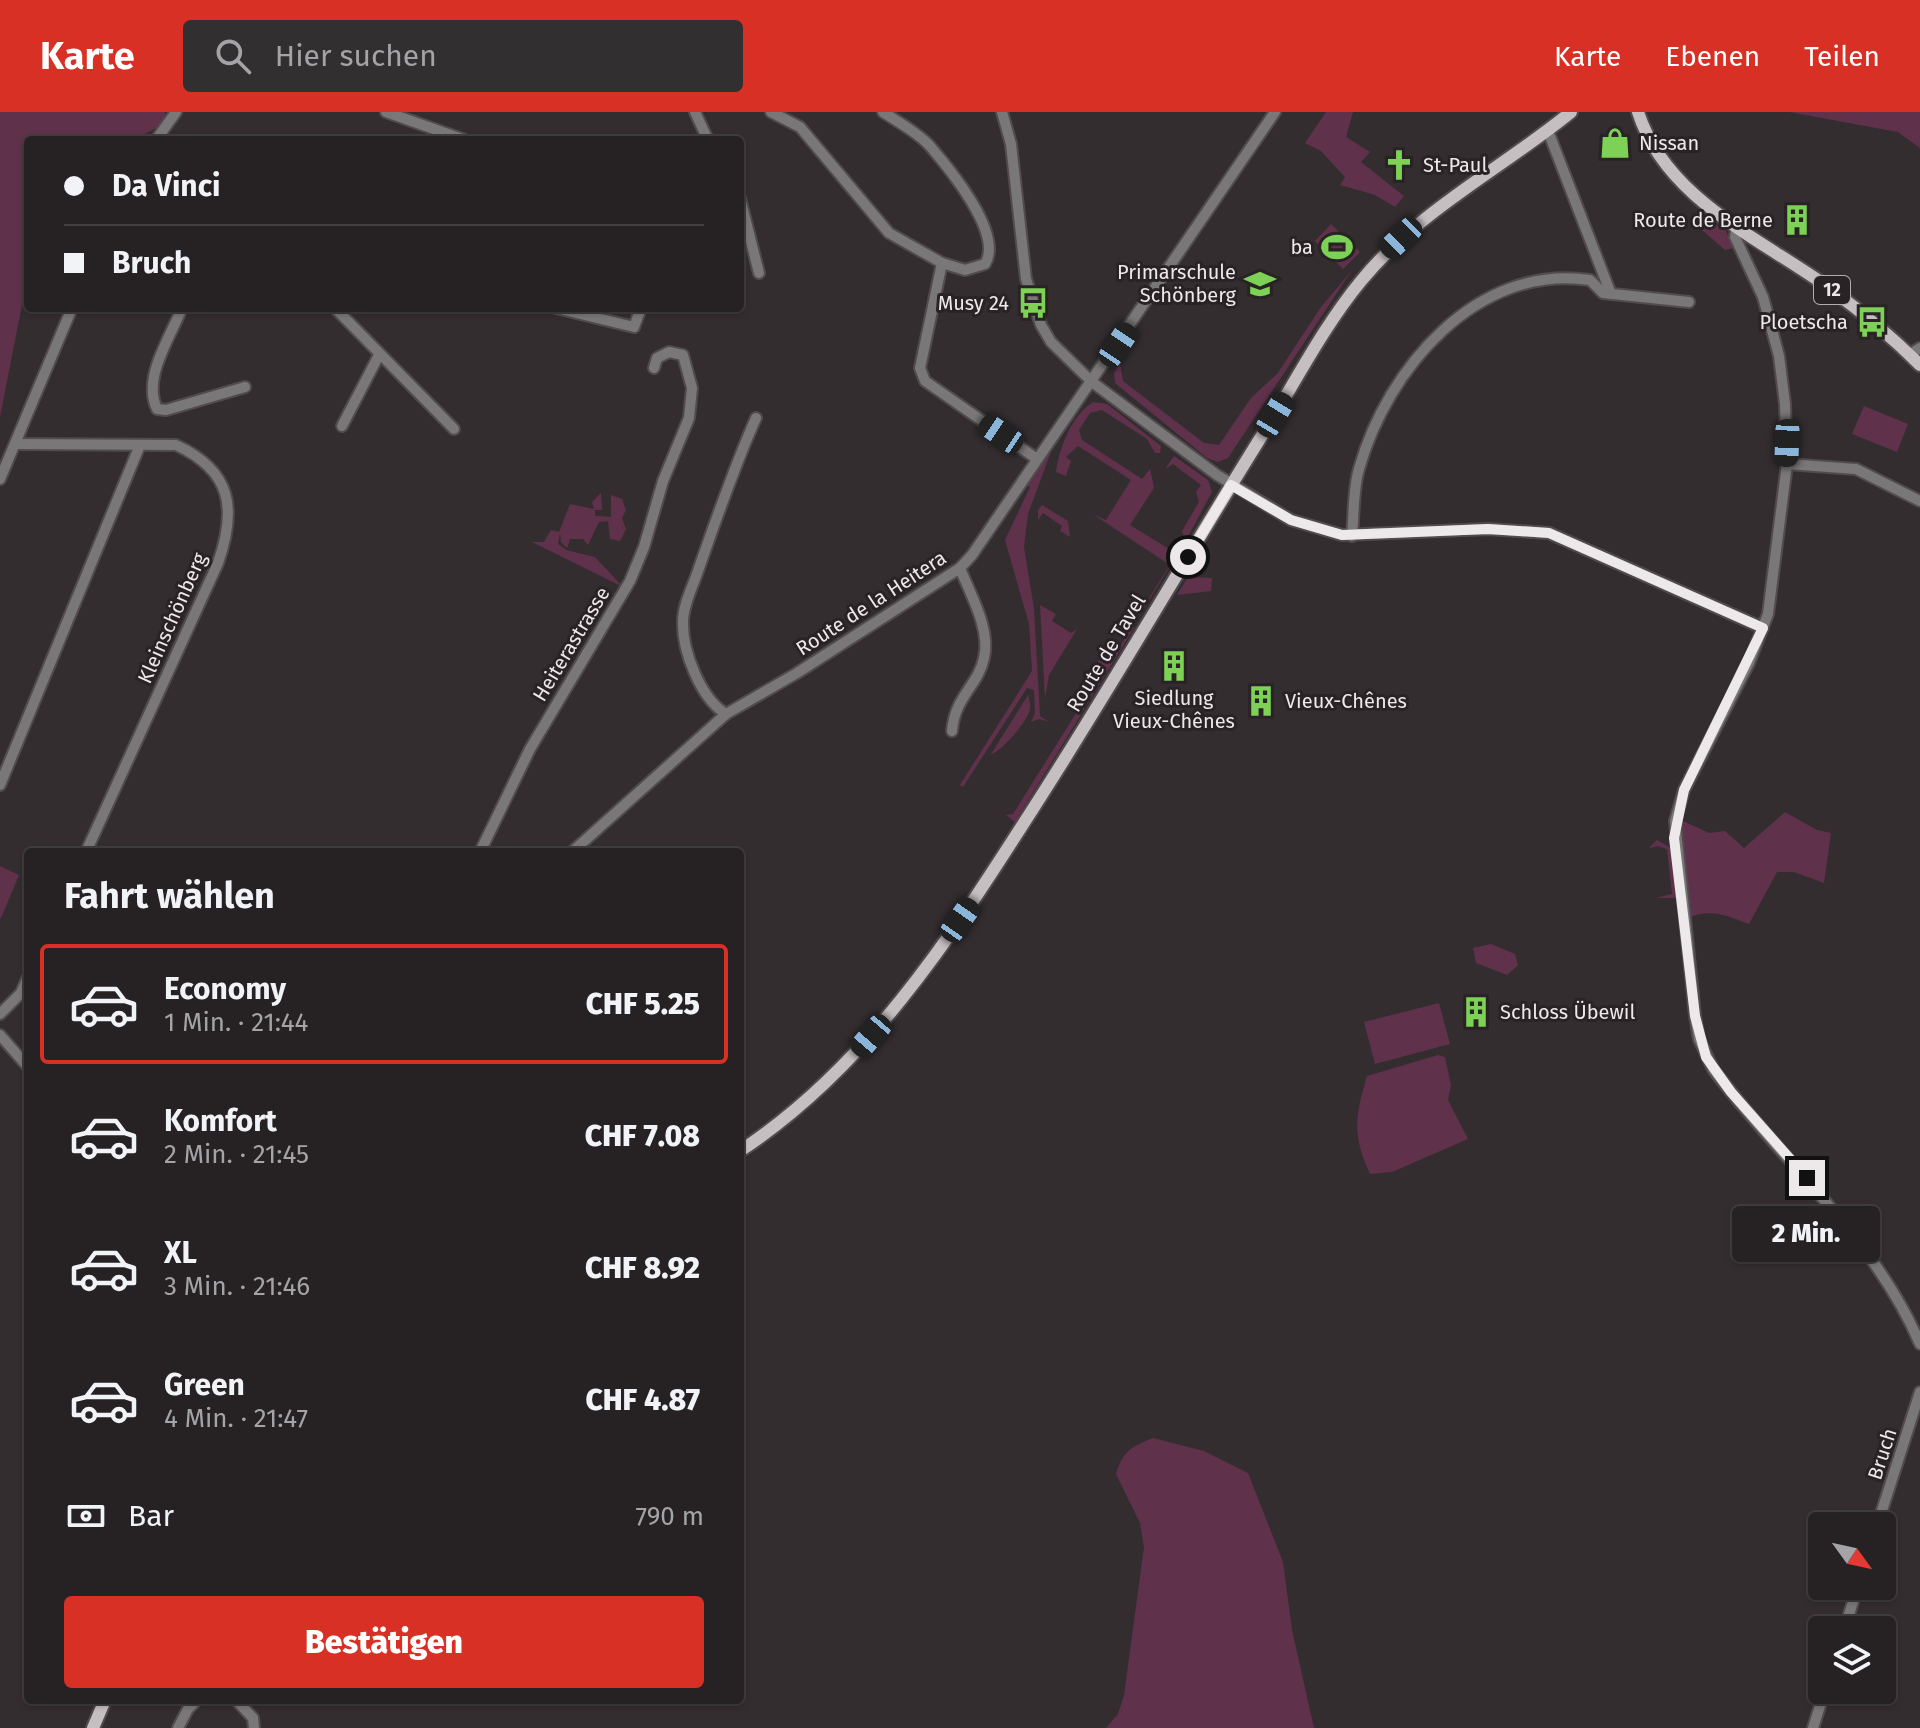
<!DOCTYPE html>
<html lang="de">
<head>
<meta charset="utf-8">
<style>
  body { margin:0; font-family:"Fira Sans",sans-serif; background:#322f31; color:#f1f3f6; height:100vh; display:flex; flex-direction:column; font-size:30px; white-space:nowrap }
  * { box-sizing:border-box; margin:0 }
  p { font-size:26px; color:#a4a4a6 }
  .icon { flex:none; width:44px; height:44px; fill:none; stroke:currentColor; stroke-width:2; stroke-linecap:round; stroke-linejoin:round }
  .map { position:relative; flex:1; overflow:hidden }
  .details { position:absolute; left:24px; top:736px; width:720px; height:856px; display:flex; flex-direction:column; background:#262224; border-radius:8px; box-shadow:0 2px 6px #0004,0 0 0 2px #423f41 }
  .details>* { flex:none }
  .guide { position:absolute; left:24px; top:24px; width:720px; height:176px; border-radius:8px; box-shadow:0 2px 6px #0004,0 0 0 2px #423f41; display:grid; align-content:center; height:176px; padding:0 40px; background:#262224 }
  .needle { width:52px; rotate:123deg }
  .controls { position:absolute; left:1808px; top:1400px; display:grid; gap:16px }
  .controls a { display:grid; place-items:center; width:88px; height:88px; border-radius:8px; background:#262224; box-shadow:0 2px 6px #0004,0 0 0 2px #423f41; font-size:40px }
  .end { position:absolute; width:36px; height:36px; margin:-18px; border:10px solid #ede9eb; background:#111; box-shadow:0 0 0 4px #111 }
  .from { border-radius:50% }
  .bubble { position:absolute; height:56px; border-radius:8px; background:#262224; box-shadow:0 2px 6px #0004,0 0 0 2px #423f41; font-size:26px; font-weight:800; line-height:56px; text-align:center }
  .car { position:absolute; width:24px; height:48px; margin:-24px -12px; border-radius:10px; box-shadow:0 0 6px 2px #0007; background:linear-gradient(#222 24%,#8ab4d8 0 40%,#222 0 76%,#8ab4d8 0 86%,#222 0) }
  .guide b { display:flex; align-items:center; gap:28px; height:76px; font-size:30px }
  .guide b+b { border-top:2px solid #423f41 }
  .guide i { width:20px; height:20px; background:#f1f3f6 }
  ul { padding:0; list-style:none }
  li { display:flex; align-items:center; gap:24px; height:120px; margin:0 16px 12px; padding:0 24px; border:4px solid transparent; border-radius:8px }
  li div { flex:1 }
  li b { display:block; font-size:30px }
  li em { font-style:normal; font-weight:800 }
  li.on { border-color:#d93025 }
  li>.icon { width:72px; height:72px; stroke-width:1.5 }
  h2 { padding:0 40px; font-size:36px; line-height:96px }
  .pay { display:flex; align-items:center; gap:20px; height:88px; padding:0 40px; font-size:30px }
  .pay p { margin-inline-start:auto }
  .button { display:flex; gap:16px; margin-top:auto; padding:16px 40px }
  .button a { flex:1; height:92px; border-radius:8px; background:#d93025; color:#fff; font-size:32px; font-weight:800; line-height:92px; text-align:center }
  header { display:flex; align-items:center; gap:48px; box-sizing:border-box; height:112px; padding:0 40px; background:#d93025; color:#fff }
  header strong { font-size:38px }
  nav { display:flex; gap:44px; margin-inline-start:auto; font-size:28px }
  .search { width:560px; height:72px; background:#322f31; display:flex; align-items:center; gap:20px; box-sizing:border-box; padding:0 28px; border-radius:8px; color:#a4a4a6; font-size:30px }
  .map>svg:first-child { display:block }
</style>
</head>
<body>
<header>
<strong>Karte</strong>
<div class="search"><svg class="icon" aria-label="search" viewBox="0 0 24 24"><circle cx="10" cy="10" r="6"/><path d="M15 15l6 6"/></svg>Hier suchen</div>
<nav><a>Karte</a><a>Ebenen</a><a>Teilen</a></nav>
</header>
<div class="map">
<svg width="1920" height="1616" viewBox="0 0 1920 1616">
  <rect width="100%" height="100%" fill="#332d30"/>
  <!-- green -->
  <g fill="#60314b">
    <path d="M0 0H165L166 11 133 28H28V162L0 305Z"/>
    <path d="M1326 0H1353L1346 25 1370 40 1361 50 1404 84 1395 95 1375 83 1340 73 1345 65 1321 39 1305 31Z"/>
    <path d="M1789 0H1920V36L1898 20Z"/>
    <path d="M1703 105 1726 119 1733 136 1725 138 1695 112Z"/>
    <path d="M1331 112 1360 140 1343 157 1315 129Z"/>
    <path d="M1352 158 1228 346 1218 350 1207 346 1115 271 1114 261 1120 251 1123 269 1204 331 1219 333 1251 286 1277 262 1321 195Z"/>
    <path d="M1093 290 1107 292 1161 334 1160 341H1155L1147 327 1102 298 1090 301 1079 318 1082 328 1142 367 1150 357 1154 376 1130 413 1169 437 1178 431 1181 437 1144 496 1134 488 1137 484 1147 489 1170 453 1094 403 1106 408 1131 368 1078 334 1066 345 1071 349 1066 364 1056 360C1059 336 1072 303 1093 290Z"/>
    <path d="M1864 294 1908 312 1897 340 1852 322Z"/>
    <path d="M1052 337 1028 402 1024 435 1034 497 1040 604 1049 610 1039 607 1031 610 1035 601 1034 578 1027 576 963 675 960 673 1032 559 1029 512 1005 428 1030 375 1027 373Z"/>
    <path d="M1174 344 1208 368 1212 380 1185 430 1182 419 1199 390 1196 380 1201 373 1173 352 1165 357Z"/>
    <path d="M601 381 602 398H595V404L611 405V383L622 387 626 398 622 406 626 417 620 429 610 427 608 409 599 410 588 433 583 427H570L567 436 561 430 560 421 558 432 566 438 595 445 623 475 532 430H544L551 418 559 420 570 392 594 397 592 390Z"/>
    <path d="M1042 393 1068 409 1070 425 1060 419 1062 414 1043 401 1038 408V398Z"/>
    <path d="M1188 465 1212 466 1211 479 1177 483Z"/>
    <path d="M1040 493 1056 502 1052 509 1071 521 1077 517 1049 563 1045 586Z"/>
    <path d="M1125 509 1134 516 1015 710 1006 703 1013 702 1105 555 1098 550 1102 544 1111 549 1125 526 1118 520Z"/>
    <path d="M1028 583C1029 587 1031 593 1030 597 1029 608 1001 640 991 642Z"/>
    <path d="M1785 700 1817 718 1831 721 1824 771 1794 760H1777L1749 812C1727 804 1711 796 1688 806L1678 717 1681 708 1709 721 1725 719 1744 736Z"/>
    <path d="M1657 728 1671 736 1677 786H1656L1672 782 1667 737 1658 734 1649 736Z"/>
    <path d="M0 754 19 763 1 806H0Z"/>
    <path d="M1491 832 1515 842 1518 853 1507 863 1476 851 1473 836Z"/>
    <path d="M1439 891 1450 932 1375 952 1364 910Z"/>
    <path d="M1438 943 1445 945 1451 973 1448 988 1468 1027 1392 1060 1370 1062C1352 1022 1355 1005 1367 964Z"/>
    <path d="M1153 1326 1204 1339 1248 1361 1283 1450 1292 1518 1314 1616H1106L1118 1602 1124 1583 1144 1435 1140 1411 1116 1362C1122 1340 1132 1334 1153 1326Z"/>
  </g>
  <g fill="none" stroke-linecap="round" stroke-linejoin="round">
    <defs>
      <g id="minor">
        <path d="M386 0 465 28"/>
        <path d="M695 0 708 28"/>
        <path d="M771 0 800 15 889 121 942 151 920 256 925 269 1037 347"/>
        <path d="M883 0C898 10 917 20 929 33 949 56 1004 122 985 152L965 158 942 151"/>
        <path d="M1002 0 1011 32 1026 167 1041 213 1051 230 1092 270 1217 363 1291 408 1342 423 1488 417 1549 421 1763 516"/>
        <path d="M1548 19 1611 182"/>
        <path d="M156 28 176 0"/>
        <path d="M740 86 759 161"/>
        <path d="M1737 113 1735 125 1763 185 1779 244 1785 292 1787 352 1768 502 1749 551 1684 678 1675 709 1695 904 1699 927 1713 957C1780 1047 1875 1126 1920 1232"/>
        <path d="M182 196C170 226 142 266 157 297L166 298 245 275"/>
        <path d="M335 196 454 317"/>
        <path d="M556 196 634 215 641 196"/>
        <path d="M1909 243 1920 236"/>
        <path d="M756 306C734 355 717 405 699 456 694 472 683 492 683 509 682 538 700 586 726 602L797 561 960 456 972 443 1275 0"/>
        <path d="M342 314 379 243"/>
        <path d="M18 332 176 333C232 359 237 397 218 451L86 740"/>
        <path d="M1787 352 1856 357 1920 389"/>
        <path d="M0 367 72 196"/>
        <path d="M1352 424C1354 402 1353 377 1359 357 1387 257 1477 151 1590 168L1603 181 1689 190"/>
        <path d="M952 619C955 584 978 574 984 546 991 517 970 482 960 456"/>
        <path d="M0 673 140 333"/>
        <path d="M480 740 530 637 630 469 644 435 663 369 689 306 692 276 683 243 669 240 657 246 654 256"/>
        <path d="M572 740 726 602"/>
        <path d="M0 902 21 881 28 865"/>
        <path d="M0 923 28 955"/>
        <path d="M1877 1414 1920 1280"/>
        <path d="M1844 1518 1858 1474"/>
        <path d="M236 1588 253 1606 254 1616"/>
        <path d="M178 1616 188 1597 197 1588"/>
        <path d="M1813 1616 1825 1578"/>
      </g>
      <g id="major">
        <path d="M1638 0C1666 88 1762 127 1832 178 1863 201 1893 226 1920 253"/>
        <path d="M740 1039C866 956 949 828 1029 703 1111 576 1186 445 1266 317 1297 267 1324 214 1361 169 1419 98 1501 57 1571 0"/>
        <path d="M93 1616 105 1588"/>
      </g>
    </defs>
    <!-- minor casing -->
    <use href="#minor" stroke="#514b4e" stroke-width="14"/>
    <!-- major casing -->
    <use href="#major" stroke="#514b4e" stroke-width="16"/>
    <!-- minor -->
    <use href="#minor" stroke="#7a7778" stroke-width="10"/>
    <!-- major -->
    <use href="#major" stroke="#c6bfc2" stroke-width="12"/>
  </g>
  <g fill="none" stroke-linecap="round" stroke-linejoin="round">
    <!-- route -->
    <path stroke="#ede9eb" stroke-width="10" d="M1188 445 1231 373 1291 408 1342 423 1488 417 1549 421 1763 516 1684 678 1674 726 1695 904 1706 945 1731 980 1807 1066"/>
  </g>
  <!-- icons -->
  <defs>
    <symbol id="shop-bare" viewBox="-9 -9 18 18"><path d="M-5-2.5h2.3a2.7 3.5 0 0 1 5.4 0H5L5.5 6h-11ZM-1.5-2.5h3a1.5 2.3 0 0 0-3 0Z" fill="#7dd154" stroke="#292326" stroke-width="2.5" paint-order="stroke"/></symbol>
    <symbol id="church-bare" viewBox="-9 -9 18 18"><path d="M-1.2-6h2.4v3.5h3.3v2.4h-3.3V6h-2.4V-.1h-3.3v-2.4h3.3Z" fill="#7dd154" stroke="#292326" stroke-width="2.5" paint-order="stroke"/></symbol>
    <symbol id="building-bare" viewBox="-9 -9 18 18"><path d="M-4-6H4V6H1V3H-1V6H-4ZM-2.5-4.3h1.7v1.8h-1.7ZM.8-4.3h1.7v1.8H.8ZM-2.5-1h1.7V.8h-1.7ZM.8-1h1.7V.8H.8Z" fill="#7dd154" stroke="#292326" stroke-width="2.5" paint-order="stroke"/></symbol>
    <symbol id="stadium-bare" viewBox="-9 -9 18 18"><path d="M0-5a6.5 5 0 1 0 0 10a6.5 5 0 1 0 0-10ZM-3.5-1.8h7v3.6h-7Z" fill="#7dd154" stroke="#292326" stroke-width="2.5" paint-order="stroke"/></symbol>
    <symbol id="school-bare" viewBox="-9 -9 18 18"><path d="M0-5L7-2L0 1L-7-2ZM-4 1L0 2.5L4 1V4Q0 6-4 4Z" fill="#7dd154" stroke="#292326" stroke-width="2.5" paint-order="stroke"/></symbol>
    <symbol id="bus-bare" viewBox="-9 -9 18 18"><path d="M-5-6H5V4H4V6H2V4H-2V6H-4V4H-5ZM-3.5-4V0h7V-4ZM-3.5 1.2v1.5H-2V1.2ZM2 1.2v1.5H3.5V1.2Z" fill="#7dd154" stroke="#292326" stroke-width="2.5" paint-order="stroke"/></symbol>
  </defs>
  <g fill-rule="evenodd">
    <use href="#shop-bare" x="1593" y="9" width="44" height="44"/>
    <use href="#church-bare" x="1377" y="31" width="44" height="44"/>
    <use href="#building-bare" x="1775" y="86" width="44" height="44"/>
    <use href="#stadium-bare" x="1315" y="113" width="44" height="44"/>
    <use href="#school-bare" x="1238" y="150" width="44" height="44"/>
    <use href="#bus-bare" x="1011" y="169" width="44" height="44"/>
    <use href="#bus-bare" x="1850" y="188" width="44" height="44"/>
    <use href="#building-bare" x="1152" y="532" width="44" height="44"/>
    <use href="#building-bare" x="1239" y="567" width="44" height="44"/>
    <use href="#building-bare" x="1454" y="878" width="44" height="44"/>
  </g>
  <g text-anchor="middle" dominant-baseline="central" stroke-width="6" stroke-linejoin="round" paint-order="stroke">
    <!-- shield labels -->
    <rect fill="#292326" stroke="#b2aeb0" stroke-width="2" x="1814" y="164" width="36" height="28" rx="6"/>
    <g font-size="18" font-weight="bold" fill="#ede9eb">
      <text x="1832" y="178">12</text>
    </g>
    <!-- poi labels -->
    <g font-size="20" fill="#ede9eb" stroke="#292326" text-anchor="end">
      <text x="1639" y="31" text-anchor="start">Nissan</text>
      <text x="1423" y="53" text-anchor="start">St-Paul</text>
      <text x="1773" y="108">Route de Berne</text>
      <text x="1313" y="135">ba</text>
      <text x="1236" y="160">Primarschule<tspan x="1236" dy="23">Schönberg</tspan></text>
      <text x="1009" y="191">Musy 24</text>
      <text x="1848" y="210">Ploetscha</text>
      <text x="1174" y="586" text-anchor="middle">Siedlung<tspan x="1174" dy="23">Vieux-Chênes</tspan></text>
      <text x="1285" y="589" text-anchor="start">Vieux-Chênes</text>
      <text x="1500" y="900" text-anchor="start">Schloss Übewil</text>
    </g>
    <!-- street labels -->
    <g font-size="20" fill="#ede9eb" stroke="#292326">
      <text transform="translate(871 491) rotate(-33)">Route de la Heitera</text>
      <text transform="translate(172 506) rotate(-66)">Kleinschönberg</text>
      <text transform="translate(571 532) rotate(-59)">Heiterastrasse</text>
      <text transform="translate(1106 541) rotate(-59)">Route de Tavel</text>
      <text transform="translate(1882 1342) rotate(-72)">Bruch</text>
    </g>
  </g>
</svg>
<div class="controls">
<a><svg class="needle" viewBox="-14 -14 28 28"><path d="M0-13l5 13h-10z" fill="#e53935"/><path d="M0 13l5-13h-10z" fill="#a4a4a6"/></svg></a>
<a><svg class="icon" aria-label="layers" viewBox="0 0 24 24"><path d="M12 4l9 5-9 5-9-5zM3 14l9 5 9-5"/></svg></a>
</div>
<i class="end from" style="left:1188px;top:445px"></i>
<i class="end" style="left:1807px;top:1066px"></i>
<div class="bubble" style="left:1732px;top:1094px;width:148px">2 Min.</div>
<i class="car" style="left:1401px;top:126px;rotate:226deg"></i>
<i class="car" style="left:1118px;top:233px;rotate:34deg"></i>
<i class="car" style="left:1275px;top:303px;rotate:31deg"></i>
<i class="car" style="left:1001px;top:322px;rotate:304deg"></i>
<i class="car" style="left:1787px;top:331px;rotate:182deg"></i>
<i class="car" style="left:960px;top:808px;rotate:35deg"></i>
<i class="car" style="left:871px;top:924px;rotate:221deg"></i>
<div class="guide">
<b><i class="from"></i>Da Vinci</b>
<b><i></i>Bruch</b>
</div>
<section class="details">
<h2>Fahrt wählen</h2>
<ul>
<li class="on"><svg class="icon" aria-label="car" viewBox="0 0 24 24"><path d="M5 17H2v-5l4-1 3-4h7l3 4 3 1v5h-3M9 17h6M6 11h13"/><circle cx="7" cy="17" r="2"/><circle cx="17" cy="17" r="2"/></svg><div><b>Economy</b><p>1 Min. · 21:44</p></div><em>CHF 5.25</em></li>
<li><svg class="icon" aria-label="car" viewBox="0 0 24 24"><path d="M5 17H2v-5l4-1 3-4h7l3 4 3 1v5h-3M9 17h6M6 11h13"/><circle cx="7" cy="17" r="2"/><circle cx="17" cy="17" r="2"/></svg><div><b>Komfort</b><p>2 Min. · 21:45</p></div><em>CHF 7.08</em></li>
<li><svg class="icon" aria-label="car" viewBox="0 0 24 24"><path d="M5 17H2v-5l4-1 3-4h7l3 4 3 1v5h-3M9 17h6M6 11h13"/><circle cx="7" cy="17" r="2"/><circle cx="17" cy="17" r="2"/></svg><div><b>XL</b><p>3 Min. · 21:46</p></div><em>CHF 8.92</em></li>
<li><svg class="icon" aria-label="car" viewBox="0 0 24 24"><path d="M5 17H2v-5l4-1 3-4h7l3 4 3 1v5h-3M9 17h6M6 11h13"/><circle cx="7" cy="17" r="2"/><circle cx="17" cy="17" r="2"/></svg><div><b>Green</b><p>4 Min. · 21:47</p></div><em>CHF 4.87</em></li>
</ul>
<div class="pay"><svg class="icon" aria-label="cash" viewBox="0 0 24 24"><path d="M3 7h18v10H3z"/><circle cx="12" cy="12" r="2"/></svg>Bar<p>790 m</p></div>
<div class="button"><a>Bestätigen</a></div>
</section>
</div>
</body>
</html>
